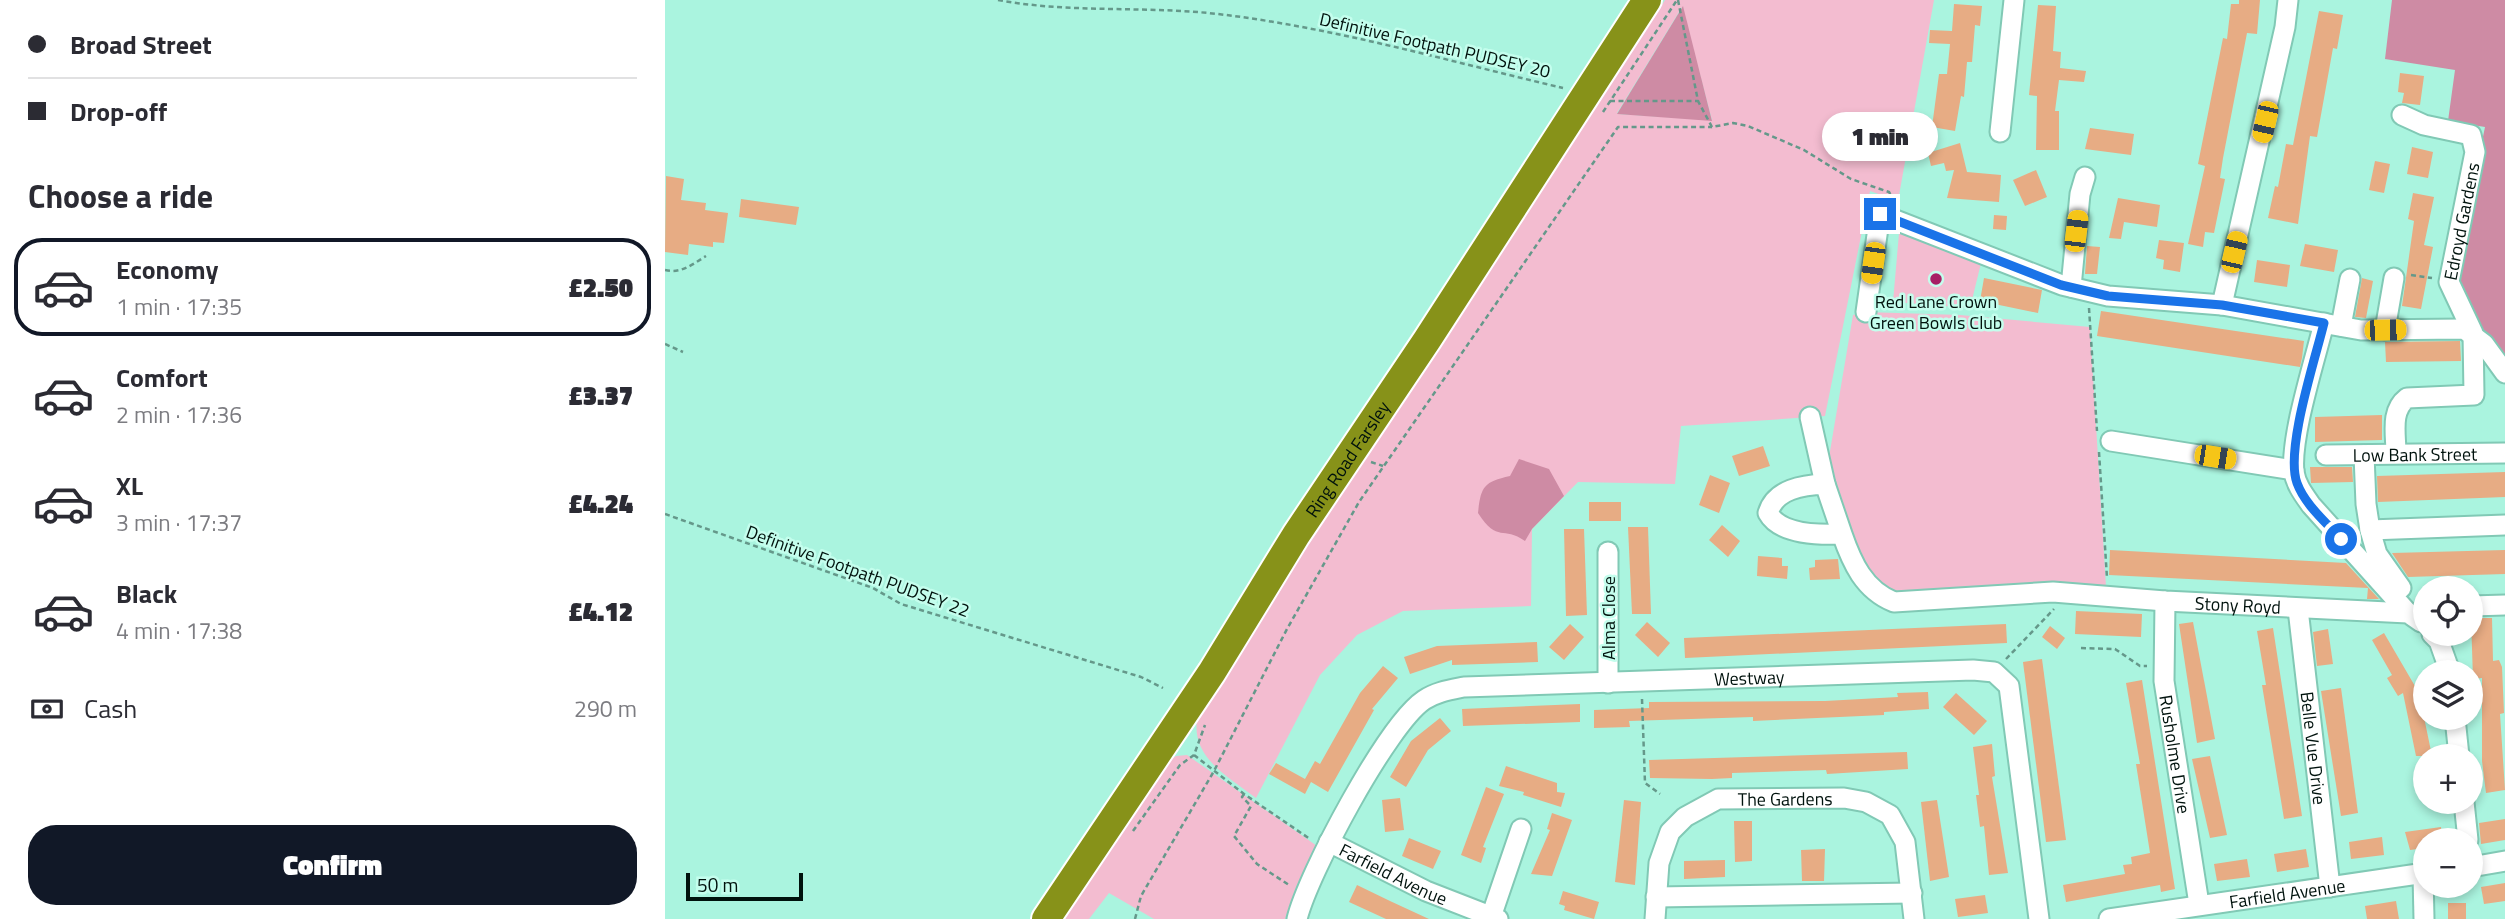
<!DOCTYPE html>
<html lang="en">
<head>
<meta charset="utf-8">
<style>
  body { margin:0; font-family:"Titillium Web",sans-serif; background:#f2f2f3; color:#2b2b33; height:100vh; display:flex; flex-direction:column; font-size:26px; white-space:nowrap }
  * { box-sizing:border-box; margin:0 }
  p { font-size:23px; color:#7c7c81 }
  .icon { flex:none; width:38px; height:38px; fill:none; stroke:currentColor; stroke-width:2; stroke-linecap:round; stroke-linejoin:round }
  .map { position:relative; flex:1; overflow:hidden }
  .drawer { display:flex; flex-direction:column; background:#fff; width:665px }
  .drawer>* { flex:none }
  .top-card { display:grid; align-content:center; height:154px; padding:0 28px; background:#fff }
  .controls { position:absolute; left:1748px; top:576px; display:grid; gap:14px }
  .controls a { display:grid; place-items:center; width:70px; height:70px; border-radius:50%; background:#fff; box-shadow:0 4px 10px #0003; font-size:35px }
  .scale { position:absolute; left:21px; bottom:18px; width:117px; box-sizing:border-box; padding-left:7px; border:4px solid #00120d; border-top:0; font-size:19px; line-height:24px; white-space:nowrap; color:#00120d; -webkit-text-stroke:5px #c4feed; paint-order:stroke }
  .end { position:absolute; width:32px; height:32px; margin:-16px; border:9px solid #1a73e8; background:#fff; box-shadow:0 0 0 4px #fff }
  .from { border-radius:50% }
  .bubble { position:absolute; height:49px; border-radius:24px; background:#fff; box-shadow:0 4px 10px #0003; font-size:23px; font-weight:800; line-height:49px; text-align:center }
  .car { position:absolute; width:21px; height:42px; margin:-21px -10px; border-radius:9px; box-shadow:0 0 5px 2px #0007; background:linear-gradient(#f5c518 24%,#345 0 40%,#f5c518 0 76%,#345 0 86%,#f5c518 0) }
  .top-card b { display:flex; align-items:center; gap:24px; height:66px; font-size:26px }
  .top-card b+b { border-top:2px solid #e1e1e2 }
  .top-card i { width:18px; height:18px; background:#2b2b33 }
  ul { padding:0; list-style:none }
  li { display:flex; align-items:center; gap:21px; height:98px; margin:0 14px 10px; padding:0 14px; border:4px solid transparent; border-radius:28px }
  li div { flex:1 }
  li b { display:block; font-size:26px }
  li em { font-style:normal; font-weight:800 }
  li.on { border-color:#111827 }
  li>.icon { width:63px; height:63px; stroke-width:1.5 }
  h2 { padding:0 28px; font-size:32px; line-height:84px }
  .pay { display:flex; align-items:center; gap:18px; height:77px; padding:0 28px; font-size:26px }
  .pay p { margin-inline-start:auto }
  .primary-button { display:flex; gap:14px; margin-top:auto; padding:14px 28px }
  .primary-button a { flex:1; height:80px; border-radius:28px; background:#111827; color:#fff; font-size:28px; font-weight:800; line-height:80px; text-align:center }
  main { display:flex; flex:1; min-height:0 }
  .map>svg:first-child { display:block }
</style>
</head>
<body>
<main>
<section class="drawer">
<div class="top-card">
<b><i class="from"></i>Broad Street</b>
<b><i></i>Drop-off</b>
</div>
<h2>Choose a ride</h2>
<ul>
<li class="on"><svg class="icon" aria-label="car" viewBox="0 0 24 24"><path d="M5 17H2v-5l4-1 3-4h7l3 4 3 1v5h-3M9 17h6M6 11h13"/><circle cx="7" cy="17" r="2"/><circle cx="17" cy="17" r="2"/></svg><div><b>Economy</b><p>1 min · 17:35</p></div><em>£2.50</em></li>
<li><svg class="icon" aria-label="car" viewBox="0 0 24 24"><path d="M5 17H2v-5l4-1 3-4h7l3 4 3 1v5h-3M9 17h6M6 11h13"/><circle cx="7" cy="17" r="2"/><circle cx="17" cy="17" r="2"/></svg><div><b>Comfort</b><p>2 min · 17:36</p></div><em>£3.37</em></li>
<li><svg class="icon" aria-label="car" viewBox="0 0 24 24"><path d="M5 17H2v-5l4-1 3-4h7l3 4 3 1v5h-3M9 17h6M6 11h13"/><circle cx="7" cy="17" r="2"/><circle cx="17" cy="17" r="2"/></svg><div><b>XL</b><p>3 min · 17:37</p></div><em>£4.24</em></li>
<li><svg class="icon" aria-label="car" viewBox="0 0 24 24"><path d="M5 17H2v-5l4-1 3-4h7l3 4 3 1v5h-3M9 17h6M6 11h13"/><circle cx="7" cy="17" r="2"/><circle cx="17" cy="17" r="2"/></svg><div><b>Black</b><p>4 min · 17:38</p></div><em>£4.12</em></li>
</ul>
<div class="pay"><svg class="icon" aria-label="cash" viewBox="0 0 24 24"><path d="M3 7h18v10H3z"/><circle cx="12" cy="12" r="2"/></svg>Cash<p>290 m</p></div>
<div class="primary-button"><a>Confirm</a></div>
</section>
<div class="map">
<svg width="1840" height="919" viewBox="0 0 1840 919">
  <rect width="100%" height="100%" fill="#aaf4df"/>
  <!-- green -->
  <g fill="#f3bcd0" fill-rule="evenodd">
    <path d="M1000 0H1269L1233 201 1205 191 1160 416 1016 426 1010 484 913 482 867 529 866 606 738 611 692 635 655 675 591 798C561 775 521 755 534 711ZM1017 7 1047 120 953 114 952 113Z"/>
    <path d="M1235 222 1318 255 1305 308 1228 302Z"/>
    <path d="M1201 312 1295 315 1425 327 1441 587 1387 582 1227 594 1195 564 1162 469 1188 315Z"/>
    <path d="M522 755 652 846 631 887 620 919H489L444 893 424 919H394L500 763 511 756Z"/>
  </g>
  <!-- forest -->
  <g fill="#ce8ba4">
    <path d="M1727 0H1840V362L1810 330 1788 282 1820 127 1783 121 1790 70 1720 59Z"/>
    <path d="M1018 6 1047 121 952 114Z"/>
    <path d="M854 459 884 469 899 496 867 529 860 541C838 525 833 544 813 513 816 487 818 482 845 476Z"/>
  </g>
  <!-- building -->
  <g fill="#e7ac84">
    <path d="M1574 0H1595L1592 34 1582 33 1558 158 1555 178 1560 179 1549 233 1540 232 1538 247 1523 244 1540 166 1533 164 1558 38 1562 39 1566 4H1574Z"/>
    <path d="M1289 4 1317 6 1315 26 1310 25 1307 62H1302L1299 97 1296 96 1290 131 1267 127 1274 74H1282L1285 44 1264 43 1265 30 1287 31Z"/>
    <path d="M1373 5 1391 6 1388 51 1396 52 1395 68 1421 71 1419 82 1394 80 1390 111H1394V150H1371L1372 96 1364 95Z"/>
    <path d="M1654 11 1678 15 1672 49 1668 48 1652 137 1645 136 1633 224 1603 218 1610 186 1613 187 1621 144 1628 145Z"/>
    <path d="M1735 73 1759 76 1755 105 1737 103 1739 93 1733 92Z"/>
    <path d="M1425 128 1469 134 1466 155 1420 149Z"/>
    <path d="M1295 143 1302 172 1336 175 1334 202 1282 198 1289 170 1281 171 1279 163 1266 166 1263 153Z"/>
    <path d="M1747 147 1768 152 1763 178 1742 174Z"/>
    <path d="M1710 161 1725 164 1719 193 1704 190Z"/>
    <path d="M1371 170 1382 197 1360 206 1348 180Z"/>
    <path d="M1 176 19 179 16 200 41 203 40 210 63 213 59 243 48 242V247L24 244 23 255 0 252Z"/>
    <path d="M1748 193 1769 197 1759 245 1768 247 1756 309 1737 306 1749 221 1743 219Z"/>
    <path d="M1453 198 1495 205 1492 227 1459 222 1456 239 1444 238Z"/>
    <path d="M76 199 134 207 131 225 74 217Z"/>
    <path d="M1329 215 1342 216 1341 230 1328 229Z"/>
    <path d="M1494 240 1519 243 1515 272 1498 269 1499 260 1491 258Z"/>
    <path d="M1640 244 1673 250 1669 272 1635 266Z"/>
    <path d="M1422 246 1435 247 1432 274H1420Z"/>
    <path d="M1592 260 1625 265 1622 287 1589 282Z"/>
    <path d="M1319 278 1377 290 1373 313 1315 301Z"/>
    <path d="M1697 278 1708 281 1701 318 1690 317Z"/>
    <path d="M1436 311 1639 341 1637 358 1635 367 1432 336Z"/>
    <path d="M1795 341 1796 361 1721 362 1720 342Z"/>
    <path d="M1717 415V440L1650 442V417Z"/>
    <path d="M1098 446 1105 466 1074 476 1067 456Z"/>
    <path d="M1645 467H1687L1688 482 1646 483Z"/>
    <path d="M1840 472V497L1713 502 1712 476Z"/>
    <path d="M1045 475 1065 483 1054 513 1034 505Z"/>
    <rect x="924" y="502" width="32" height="19"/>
    <path d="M1057 525 1075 541 1063 557 1044 540Z"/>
    <path d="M963 527H983L986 614H967Z"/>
    <path d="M899 529H919L922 615 901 616Z"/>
    <path d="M1445 550 1681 563 1714 599H1702L1703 588 1444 575Z"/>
    <path d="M1840 550V574L1743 577 1727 553Z"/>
    <path d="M1093 556 1117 558V566H1123L1122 579 1092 576Z"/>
    <path d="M1173 559 1175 579 1145 580 1144 568 1150 567V560Z"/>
    <path d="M1411 611 1477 614 1476 637 1410 634Z"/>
    <path d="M1806 618H1827L1828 661 1834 660 1837 667 1839 713 1835 714 1840 790 1821 793 1817 761V678L1808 679Z"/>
    <path d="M982 622 1005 643 993 657 970 635Z"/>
    <path d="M1528 622 1550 739 1532 743 1514 624Z"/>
    <path d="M905 624 919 637 899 660 884 647Z"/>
    <path d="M1341 624 1342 643 1020 658 1019 638Z"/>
    <path d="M1385 626 1400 638 1392 649 1377 637Z"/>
    <path d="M1608 628 1637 816 1619 819 1597 685H1601L1592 631Z"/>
    <path d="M1663 629 1668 664 1652 666 1648 632Z"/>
    <path d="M1719 633 1754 693 1767 756H1751L1738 693 1733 696 1722 678 1727 675 1707 640Z"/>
    <path d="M872 642 873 662 787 665V660L745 674 739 657 772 646Z"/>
    <path d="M1377 659 1401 840 1381 842 1358 662Z"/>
    <path d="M718 666 733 678 707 709 709 710 663 792 646 782 640 794 604 774 611 763 640 779 650 761 655 764 695 693Z"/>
    <path d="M1477 680 1510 889 1496 892 1495 885 1401 902 1398 885 1460 874 1458 865 1467 864 1466 857 1485 853 1471 764H1475L1461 683Z"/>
    <path d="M1676 688 1693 813 1676 816 1656 691Z"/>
    <path d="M1263 692 1264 709 1219 712V715L1088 721V717L964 721 965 727 929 728V710L984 708V702L1160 701 1233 697 1232 693Z"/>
    <path d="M1291 693 1322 721 1309 735 1278 707Z"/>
    <path d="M915 704V722L798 726 797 709Z"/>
    <path d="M775 718 786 731 763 750 741 787 725 777 746 741Z"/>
    <path d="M1327 744 1330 776 1327 777 1343 873 1324 875 1319 826 1315 827 1311 795H1314L1308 747Z"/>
    <path d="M1242 752 1243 769 1162 774 1161 770 1067 773V778L1047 779 985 778 984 760Z"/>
    <path d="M1545 756 1562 835 1545 838 1527 759Z"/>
    <path d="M841 766 892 783V792L900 793 896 807 858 795 859 792 834 786Z"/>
    <path d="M821 787 839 794 818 847 821 848 816 863 796 855Z"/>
    <path d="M735 798 739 830 720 832 717 800Z"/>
    <path d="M959 800 976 802 970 885 950 882Z"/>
    <path d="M1272 800 1284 877 1265 881 1256 802Z"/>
    <path d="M887 813 907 820 887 876 866 874 885 830 882 829Z"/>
    <path d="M1840 819V840L1816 844 1814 823Z"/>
    <path d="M1069 821H1087V861L1070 862Z"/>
    <path d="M1776 827 1777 840H1760V848L1745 850 1740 832Z"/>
    <path d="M1717 837 1719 855 1686 859 1684 842Z"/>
    <path d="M744 838 776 851 768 869 737 856Z"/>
    <path d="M1160 849 1159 881H1137L1136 850Z"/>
    <path d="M1641 849 1644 867 1612 872 1609 854Z"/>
    <path d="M1582 859 1585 877 1552 881 1549 864Z"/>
    <path d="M1060 860V877L1019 879V861Z"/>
    <path d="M1840 883V901L1819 904 1816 887Z"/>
    <path d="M692 885 725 901 764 919H721L684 902Z"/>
    <path d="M898 891 934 902 929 919 899 910 900 906 894 904Z"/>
    <path d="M1320 895 1323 913 1293 917 1290 899Z"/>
    <path d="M1731 901 1734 919H1702L1700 906Z"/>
    <rect x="1783" y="903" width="18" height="16"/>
  </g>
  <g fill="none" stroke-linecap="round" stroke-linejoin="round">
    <defs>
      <g id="minor">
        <path d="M1335 132 1349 0"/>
        <path d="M1406 287 1415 194 1420 177"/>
        <path d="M1557 305 1620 27 1623 0"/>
        <path d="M1201 312 1215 214 1397 285 1443 296 1557 305 1696 330 1799 329 1819 344 1840 373"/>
        <path d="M1659 323C1650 360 1625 437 1629 472 1631 485 1639 495 1646 505L1743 613"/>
        <path d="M1676 326 1685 279"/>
        <path d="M1720 330 1729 278"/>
        <path d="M1145 417 1160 484"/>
        <path d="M1446 441 1629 470"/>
        <path id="s1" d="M1731 453C1731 434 1725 411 1742 398L1809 395 1808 333 1784 282 1810 152 1806 135 1759 125 1737 115"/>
        <path id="s2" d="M1661 455 1840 453"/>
        <path d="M1699 455 1701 504 1705 530 1840 525"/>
        <path d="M1705 530 1712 554 1736 588"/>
        <path id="s3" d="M1177 534 1160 484C1138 485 1110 489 1103 513 1115 535 1155 535 1177 534 1187 563 1199 590 1229 602L1388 592 1500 601 1743 613 1756 622"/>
        <path d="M943 552V683"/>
        <path id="s4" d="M1500 601 1499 681 1534 904"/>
        <path d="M1806 606 1840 605"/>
        <path id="s5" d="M1633 609 1665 887"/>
        <path d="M1767 634 1774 641 1785 672"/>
        <path d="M1790 718 1794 756"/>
        <path d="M1799 802 1803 840"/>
        <path id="s6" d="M664 842 761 891 833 919"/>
        <path d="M1806 867 1840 861"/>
        <path d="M1758 874 1759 919"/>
        <path d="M991 897 1247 893"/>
        <path d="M826 917 856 829"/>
        <path id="s7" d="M632 919C643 874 722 725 759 700 771 692 784 690 799 687L1308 670 1329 672 1344 686 1374 919"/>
        <path id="s8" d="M990 919 994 863 1005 832 1020 817 1053 799 1179 798 1201 802 1225 815 1240 842 1249 919"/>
        <path id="s9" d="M1444 919 1760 873"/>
      </g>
      <g id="highway">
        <path id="s10" d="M381 919 547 672 631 535 762 340 982 0"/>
      </g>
    </defs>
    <!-- minor casing -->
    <use href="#minor" stroke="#81c9b5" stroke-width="23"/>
    <!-- highway casing -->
    <use href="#highway" stroke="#fff" stroke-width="32"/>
    <!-- path -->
    <g stroke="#65988a" stroke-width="2.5" stroke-dasharray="5 3.5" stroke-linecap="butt">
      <path d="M333 0C408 14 485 5 561 15 674 29 787 62 898 88"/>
      <path d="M1013 0 1033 101 1047 127 1068 123 1083 126 1139 150 1186 179 1224 192 1229 200"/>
      <path d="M945 101H1033"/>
      <path d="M938 112 1012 0"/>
      <path d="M0 270C16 274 28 264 41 256"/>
      <path d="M1746 275 1767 278"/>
      <path d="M1424 308 1432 431"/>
      <path d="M0 344 18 352"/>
      <path d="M1434 452 1442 578"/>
      <path d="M706 462 718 466"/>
      <path d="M0 514 208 588 236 604 476 677 498 688"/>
      <path d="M1416 648 1450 649 1475 666H1482"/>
      <path d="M1341 659 1389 609"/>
      <path d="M977 699 980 783 995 794"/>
      <path d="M529 755 579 794 645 839"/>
      <path d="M579 794 577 797 586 806 569 836 592 864 624 885"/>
      <path d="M468 831 515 765 529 755 540 725"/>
      <path d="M470 919 476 896 549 771 622 629 694 502 953 127H1047"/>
    </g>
    <!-- minor -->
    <use href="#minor" stroke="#fff" stroke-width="19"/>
    <!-- highway -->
    <use href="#highway" stroke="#879219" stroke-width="28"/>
  </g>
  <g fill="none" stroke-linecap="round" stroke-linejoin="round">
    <!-- route -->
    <path stroke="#1a73e8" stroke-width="9" d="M1215 214 1396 285 1443 296 1557 305 1659 323C1650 360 1620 450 1632 483 1640 505 1661 522 1676 539"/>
  </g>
  <!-- markers -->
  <circle fill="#a71f65" stroke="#c4feed" stroke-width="2.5" cx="1271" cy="279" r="7"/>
  <g text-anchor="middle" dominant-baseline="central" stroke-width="5" stroke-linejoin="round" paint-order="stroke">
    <!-- street labels -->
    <g font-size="18" fill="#00120d" stroke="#c4feed">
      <text transform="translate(770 45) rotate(13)">Definitive Footpath PUDSEY 20</text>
      <text stroke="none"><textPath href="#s1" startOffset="306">Edroyd Gardens</textPath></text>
      <text stroke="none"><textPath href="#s2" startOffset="89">Low Bank Street</textPath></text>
      <text stroke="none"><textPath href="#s10" startOffset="550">Ring Road Farsley</textPath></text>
      <text transform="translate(193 571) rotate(20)">Definitive Footpath PUDSEY 22</text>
      <text stroke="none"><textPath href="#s3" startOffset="635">Stony Royd</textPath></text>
      <text transform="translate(943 618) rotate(-90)">Alma Close</text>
      <text stroke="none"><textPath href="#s7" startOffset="583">Westway</textPath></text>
      <text stroke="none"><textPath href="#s5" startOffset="140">Belle Vue Drive</textPath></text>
      <text stroke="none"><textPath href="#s4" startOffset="154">Rusholme Drive</textPath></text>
      <text stroke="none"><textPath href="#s8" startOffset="215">The Gardens</textPath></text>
      <text stroke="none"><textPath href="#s6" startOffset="72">Farfield Avenue</textPath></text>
      <text stroke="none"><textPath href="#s9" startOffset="180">Farfield Avenue</textPath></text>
    </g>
    <!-- poi labels -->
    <g font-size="18" fill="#00120d" stroke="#c4feed">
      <text x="1271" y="301">Red Lane Crown<tspan x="1271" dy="21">Green Bowls Club</tspan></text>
    </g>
  </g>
</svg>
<div class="controls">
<a><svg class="icon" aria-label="locate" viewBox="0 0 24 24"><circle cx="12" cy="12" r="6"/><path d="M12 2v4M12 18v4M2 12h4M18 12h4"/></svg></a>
<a><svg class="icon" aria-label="layers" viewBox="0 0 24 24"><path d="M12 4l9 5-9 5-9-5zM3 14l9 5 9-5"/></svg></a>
<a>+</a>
<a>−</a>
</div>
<div class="scale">50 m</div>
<i class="end from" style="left:1676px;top:539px"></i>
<i class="end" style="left:1215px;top:214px"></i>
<div class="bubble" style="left:1157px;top:112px;width:116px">1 min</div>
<i class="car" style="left:1600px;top:122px;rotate:193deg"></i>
<i class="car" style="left:1411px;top:231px;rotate:7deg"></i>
<i class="car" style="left:1569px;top:252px;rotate:13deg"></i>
<i class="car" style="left:1208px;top:263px;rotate:188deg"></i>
<i class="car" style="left:1720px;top:330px;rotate:89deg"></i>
<i class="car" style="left:1550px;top:457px;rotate:99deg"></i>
</div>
</main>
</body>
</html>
